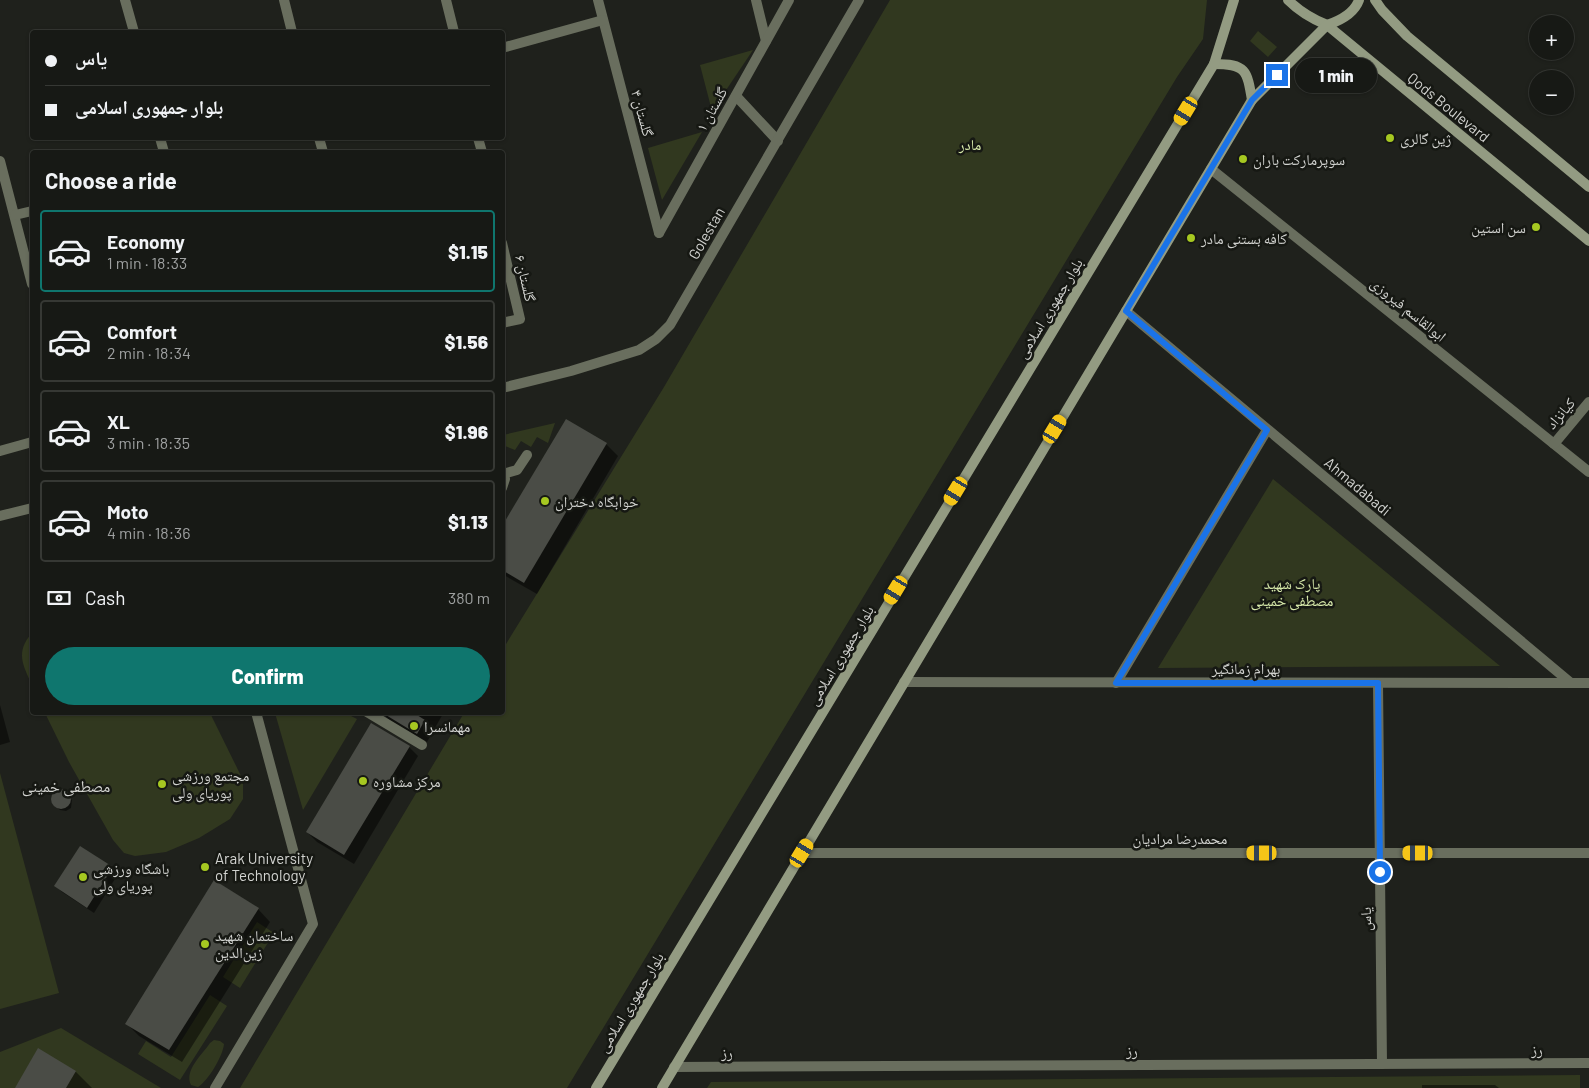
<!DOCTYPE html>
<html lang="en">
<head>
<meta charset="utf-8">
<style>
  body { margin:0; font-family:Barlow,"Noto Naskh Arabic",sans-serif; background:#20221e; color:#f1f3f6; height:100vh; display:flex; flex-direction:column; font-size:19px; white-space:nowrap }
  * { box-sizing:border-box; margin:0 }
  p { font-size:16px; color:#9ea0a0 }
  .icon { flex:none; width:28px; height:28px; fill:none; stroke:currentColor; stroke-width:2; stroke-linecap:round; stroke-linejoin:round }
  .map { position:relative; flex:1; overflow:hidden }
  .drawer { position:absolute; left:30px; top:150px; width:475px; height:565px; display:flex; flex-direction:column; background:#171915; border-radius:5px; box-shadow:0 1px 4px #0004,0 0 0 1px #363834 }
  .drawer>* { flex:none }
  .top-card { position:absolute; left:30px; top:30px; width:475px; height:110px; border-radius:5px; box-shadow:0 1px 4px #0004,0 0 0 1px #363834; display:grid; align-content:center; height:110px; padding:0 15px; background:#171915 }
  .controls { position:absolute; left:1529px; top:15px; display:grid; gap:10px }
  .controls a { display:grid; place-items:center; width:45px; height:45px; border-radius:50%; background:#171915; box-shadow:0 1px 4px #0004,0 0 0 1px #363834; font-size:25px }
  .end { position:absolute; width:22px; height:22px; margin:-11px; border:6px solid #1a73e8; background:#fff; box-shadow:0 0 0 2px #fff }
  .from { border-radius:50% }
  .bubble { position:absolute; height:35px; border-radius:18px; background:#171915; box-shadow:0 1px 4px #0004,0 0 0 1px #363834; font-size:16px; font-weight:800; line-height:35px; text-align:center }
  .car { position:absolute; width:15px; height:30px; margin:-15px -8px; border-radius:6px; box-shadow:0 0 4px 1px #0007; background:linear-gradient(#f5c518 24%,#345 0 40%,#f5c518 0 76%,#345 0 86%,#f5c518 0) }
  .top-card b { display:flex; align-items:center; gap:18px; height:48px; font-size:19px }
  .top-card b+b { border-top:1px solid #363834 }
  .top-card i { width:12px; height:12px; background:#f1f3f6 }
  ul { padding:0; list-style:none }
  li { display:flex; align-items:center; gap:15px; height:82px; margin:0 10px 8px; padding:0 5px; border:2px solid #363834; border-radius:5px }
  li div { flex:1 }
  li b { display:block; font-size:19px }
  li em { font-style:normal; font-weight:800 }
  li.current { border-color:#0f766e }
  li>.icon { width:45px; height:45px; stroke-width:1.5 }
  h2 { padding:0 15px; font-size:22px; line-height:60px }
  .pay { display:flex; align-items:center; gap:12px; height:55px; padding:0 15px; font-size:19px }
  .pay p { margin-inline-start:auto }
  .action { display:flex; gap:10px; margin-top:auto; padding:10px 15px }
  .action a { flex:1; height:58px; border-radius:30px; background:#0f766e; color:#fff; font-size:20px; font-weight:800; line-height:58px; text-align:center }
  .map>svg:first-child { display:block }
</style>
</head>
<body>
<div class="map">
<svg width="1589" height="1088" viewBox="0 0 1589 1088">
  <rect width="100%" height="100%" fill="#1f211c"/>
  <!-- green -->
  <g fill="#31381f">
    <path d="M890 0H1207L1203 39 1177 77 567 1088H240L464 713 502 712 503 649 664 387Z"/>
    <path d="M1258 31 1277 47 1268 57 1250 41Z"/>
    <path d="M753 50 712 111 700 65Z"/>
    <path d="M702 132 662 200 648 148Z"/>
    <path d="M555 423 548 443 537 437 531 447 521 441 515 450 505 446 503 447V435Z"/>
    <path d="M1273 479 1500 666 1158 668Z"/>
    <path d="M32 633V685C23 665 15 652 32 633Z"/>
    <path d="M45 713H210L243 780V799L230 819 199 838 166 852 135 856 124 853 113 840 69 762Z"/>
    <path d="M275 713H345L357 719 303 810Z"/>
    <path d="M0 773 59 993 0 1009Z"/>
    <path d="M257 922 274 933 240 988 223 977Z"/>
    <path d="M210 995 227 1006 180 1080 138 1054 146 1041 171 1057Z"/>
    <path d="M61 1028 161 1088H0V1052Z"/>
    <path d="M214 1040 220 1041 224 1044C223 1056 208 1081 198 1087L191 1085C184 1070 202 1055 210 1043Z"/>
    <path d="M1580 1075V1088H707L711 1082Z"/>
  </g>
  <!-- shadow -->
  <g fill="#0007">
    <path d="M606 444 618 456 537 594 502 574V529Z"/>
    <path d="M0 705 10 742 0 745Z"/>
    <path d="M382 712H444L427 742 389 720Z"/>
    <path d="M409 747 418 756 354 864 317 842 307 832Z"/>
    <path d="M57 791H63L72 800 71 808 66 811 60 810 53 803V794Z"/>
    <path d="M112 868 118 874 94 913 62 892 56 886Z"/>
    <path d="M258 909 270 922 182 1062 139 1036 127 1024Z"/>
    <path d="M39 1050 76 1072 92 1088H16Z"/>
    <path d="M1422 1085H1495L1499 1088H1422Z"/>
  </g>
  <!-- building -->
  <g fill="#4a4c46">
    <path d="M566 419 607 443 524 583 502 570V526Z"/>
    <path d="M381 712H412L425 720 417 734Z"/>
    <path d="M371 723 410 746 344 855 306 832Z"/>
    <circle cx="61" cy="799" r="10"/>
    <path d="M80 846 113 867 87 908 54 886Z"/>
    <path d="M214 880 259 908 169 1050 125 1024Z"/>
    <path d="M38 1048 76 1071 66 1088H15Z"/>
  </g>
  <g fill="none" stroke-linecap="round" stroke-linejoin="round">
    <!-- service -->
    <g stroke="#696e5e" stroke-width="10">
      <path d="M502 473 505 479 502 488"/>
      <path d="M503 474 517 470 527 455"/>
      <path d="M367 712 422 745"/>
      <path d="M215 1088 313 924 256 712"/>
    </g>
    <!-- minor -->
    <g stroke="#696e5e" stroke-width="10">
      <path d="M125 0 134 32"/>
      <path d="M284 0 292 32"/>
      <path d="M446 0 454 32"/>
      <path d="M598 0 659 233"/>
      <path d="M756 0 766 41"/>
      <path d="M502 48 603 20"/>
      <path d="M736 96 778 141"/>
      <path d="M160 138 164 152"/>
      <path d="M319 138 323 152"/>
      <path d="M478 138 482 152"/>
      <path d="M0 161 32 284"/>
      <path d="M1211 169 1589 472"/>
      <path d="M15 215 32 211"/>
      <path d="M659 233 789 0"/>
      <path d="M502 243 520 319 502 323"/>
      <path d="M1126 311 1571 683"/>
      <path d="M1554 444 1589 402"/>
      <path d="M0 451 32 442"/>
      <path d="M904 682 1589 683"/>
      <path d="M1116 683 1267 430"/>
      <path d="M1378 683 1382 1064"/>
      <path d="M802 853H1589"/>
      <path d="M674 1067 1589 1063"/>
    </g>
    <!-- tertiary -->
    <g stroke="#696e5e" stroke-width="10">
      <path d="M502 388 571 371 639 350 656 339 670 325 859 0"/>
      <path d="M0 516 32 508"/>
    </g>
    <!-- secondary -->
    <g stroke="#939b82" stroke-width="10">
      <path d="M1288 0C1299 11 1312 19 1327 25L1589 241"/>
      <path d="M1375 0 1382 10 1407 36 1589 187"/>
      <path d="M1214 64C1246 64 1247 70 1252 100"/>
      <path d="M596 1088 1214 64 1234 0"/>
      <path d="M662 1088 1252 100 1327 25C1339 21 1354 14 1359 0"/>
    </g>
  </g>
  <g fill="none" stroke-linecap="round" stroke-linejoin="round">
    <!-- route -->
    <path stroke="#1a73e8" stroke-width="6" d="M1277 75 1252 100 1126 311 1267 430 1116 683H1378L1380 872"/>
  </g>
  <!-- markers -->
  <g fill="#a6c821" stroke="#161813" stroke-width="2">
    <circle cx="1390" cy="138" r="5"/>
    <circle cx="1243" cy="159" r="5"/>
    <circle cx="1536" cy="227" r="5"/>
    <circle cx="1191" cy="238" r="5"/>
    <circle cx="545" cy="501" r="5"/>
    <circle cx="414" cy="726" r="5"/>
    <circle cx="363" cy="781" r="5"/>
    <circle cx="162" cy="784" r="5"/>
    <circle cx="205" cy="867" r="5"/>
    <circle cx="83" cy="877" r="5"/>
    <circle cx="205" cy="944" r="5"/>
  </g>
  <g text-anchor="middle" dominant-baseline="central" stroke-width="5" stroke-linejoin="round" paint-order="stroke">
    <!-- street labels -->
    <g font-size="15" fill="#d2d3d0" stroke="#161813">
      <text transform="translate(1449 107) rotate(39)">Qods Boulevard</text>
      <text transform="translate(711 109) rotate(-61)">گلستان ۱</text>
      <text transform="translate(643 113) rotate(75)">گلستان ۴</text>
      <text transform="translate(706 233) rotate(-60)">Golestan</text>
      <text transform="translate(526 278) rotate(77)">گلستان ۶</text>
      <text transform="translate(1049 308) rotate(-59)">بلوار جمهوری اسلامی</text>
      <text transform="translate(1409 309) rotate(39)">ابوالقاسم فیروزی</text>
      <text transform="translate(1560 413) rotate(-49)">کیانزاد</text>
      <text transform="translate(1358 486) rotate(40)">Ahmadabadi</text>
      <text transform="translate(840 655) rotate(-59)">بلوار جمهوری اسلامی</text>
      <text x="1246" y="668">بهرام زمانگیر</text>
      <text x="1180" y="838">محمدرضا مرادیان</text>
      <text transform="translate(1365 919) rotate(-91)">یاس</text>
      <text transform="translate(630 1002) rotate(-59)">بلوار جمهوری اسلامی</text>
      <text x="1537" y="1049">رز</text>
      <text x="1132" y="1050">رز</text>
      <text x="727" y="1052">رز</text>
    </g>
    <!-- poi labels -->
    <g font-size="15" fill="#d2d3d0" stroke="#161813" text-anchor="start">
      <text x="1400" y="138">ژین گالری</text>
      <text x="1253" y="159">سوپرمارکت باران</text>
      <text x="1526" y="227" text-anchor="end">سن استین</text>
      <text x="1201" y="238">کافه بستنی مادر</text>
      <text x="555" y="501">خوابگاه دختران</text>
      <text x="424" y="726">مهمانسرا</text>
      <text x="172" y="775">مجتمع ورزشی<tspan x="172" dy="17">پوریای ولی</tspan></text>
      <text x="373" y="781">مرکز مشاوره</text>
      <text x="215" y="858">Arak University<tspan x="215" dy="17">of Technology</tspan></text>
      <text x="93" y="868">باشگاه ورزشی<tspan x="93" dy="17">پوریای ولی</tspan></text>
      <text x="215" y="935">ساختمان شهید<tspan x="215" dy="17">زین‌الدین</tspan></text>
    </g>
    <!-- park labels -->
    <g font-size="15" fill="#d6e8a9" stroke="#161813">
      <text x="970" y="144">مادر</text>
      <text x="1292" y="583">پارک شهید<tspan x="1292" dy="17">مصطفی خمینی</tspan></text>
    </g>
    <!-- neighbourhood labels -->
    <g font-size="16" fill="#d2d3d0" stroke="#161813">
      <text x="66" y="785">مصطفی خمینی</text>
    </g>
  </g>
</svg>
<div class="controls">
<a>+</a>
<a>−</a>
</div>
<i class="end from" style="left:1380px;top:872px"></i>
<i class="end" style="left:1277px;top:75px"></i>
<div class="bubble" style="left:1295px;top:58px;width:82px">1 min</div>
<i class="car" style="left:1186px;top:111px;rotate:211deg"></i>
<i class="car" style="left:1055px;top:429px;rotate:31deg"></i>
<i class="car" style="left:956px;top:491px;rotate:211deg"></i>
<i class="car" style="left:896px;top:590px;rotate:211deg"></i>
<i class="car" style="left:802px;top:853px;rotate:31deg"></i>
<i class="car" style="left:1262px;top:853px;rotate:270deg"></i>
<i class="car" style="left:1418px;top:853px;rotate:270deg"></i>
<div class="top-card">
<b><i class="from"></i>یاس</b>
<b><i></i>بلوار جمهوری اسلامی</b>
</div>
<section class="drawer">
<h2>Choose a ride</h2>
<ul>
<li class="current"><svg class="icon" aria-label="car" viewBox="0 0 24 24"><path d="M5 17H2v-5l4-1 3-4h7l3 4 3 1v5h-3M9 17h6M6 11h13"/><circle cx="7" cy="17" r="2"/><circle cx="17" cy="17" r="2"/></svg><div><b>Economy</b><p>1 min · 18:33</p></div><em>$1.15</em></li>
<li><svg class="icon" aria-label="car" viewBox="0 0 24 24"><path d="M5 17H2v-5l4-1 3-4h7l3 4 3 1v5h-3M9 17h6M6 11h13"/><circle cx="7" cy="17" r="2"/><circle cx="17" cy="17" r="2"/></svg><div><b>Comfort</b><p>2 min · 18:34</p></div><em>$1.56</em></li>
<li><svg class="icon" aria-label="car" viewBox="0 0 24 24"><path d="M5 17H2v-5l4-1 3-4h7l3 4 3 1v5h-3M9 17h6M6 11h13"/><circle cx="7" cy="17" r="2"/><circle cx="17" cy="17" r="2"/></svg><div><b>XL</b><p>3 min · 18:35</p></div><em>$1.96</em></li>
<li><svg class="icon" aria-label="car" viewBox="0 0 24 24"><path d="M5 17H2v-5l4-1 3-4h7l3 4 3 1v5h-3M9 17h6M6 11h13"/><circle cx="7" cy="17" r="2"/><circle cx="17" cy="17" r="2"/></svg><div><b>Moto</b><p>4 min · 18:36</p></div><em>$1.13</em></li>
</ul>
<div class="pay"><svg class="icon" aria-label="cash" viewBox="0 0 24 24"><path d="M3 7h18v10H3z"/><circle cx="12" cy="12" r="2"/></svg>Cash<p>380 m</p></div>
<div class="action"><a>Confirm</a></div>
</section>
</div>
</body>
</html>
